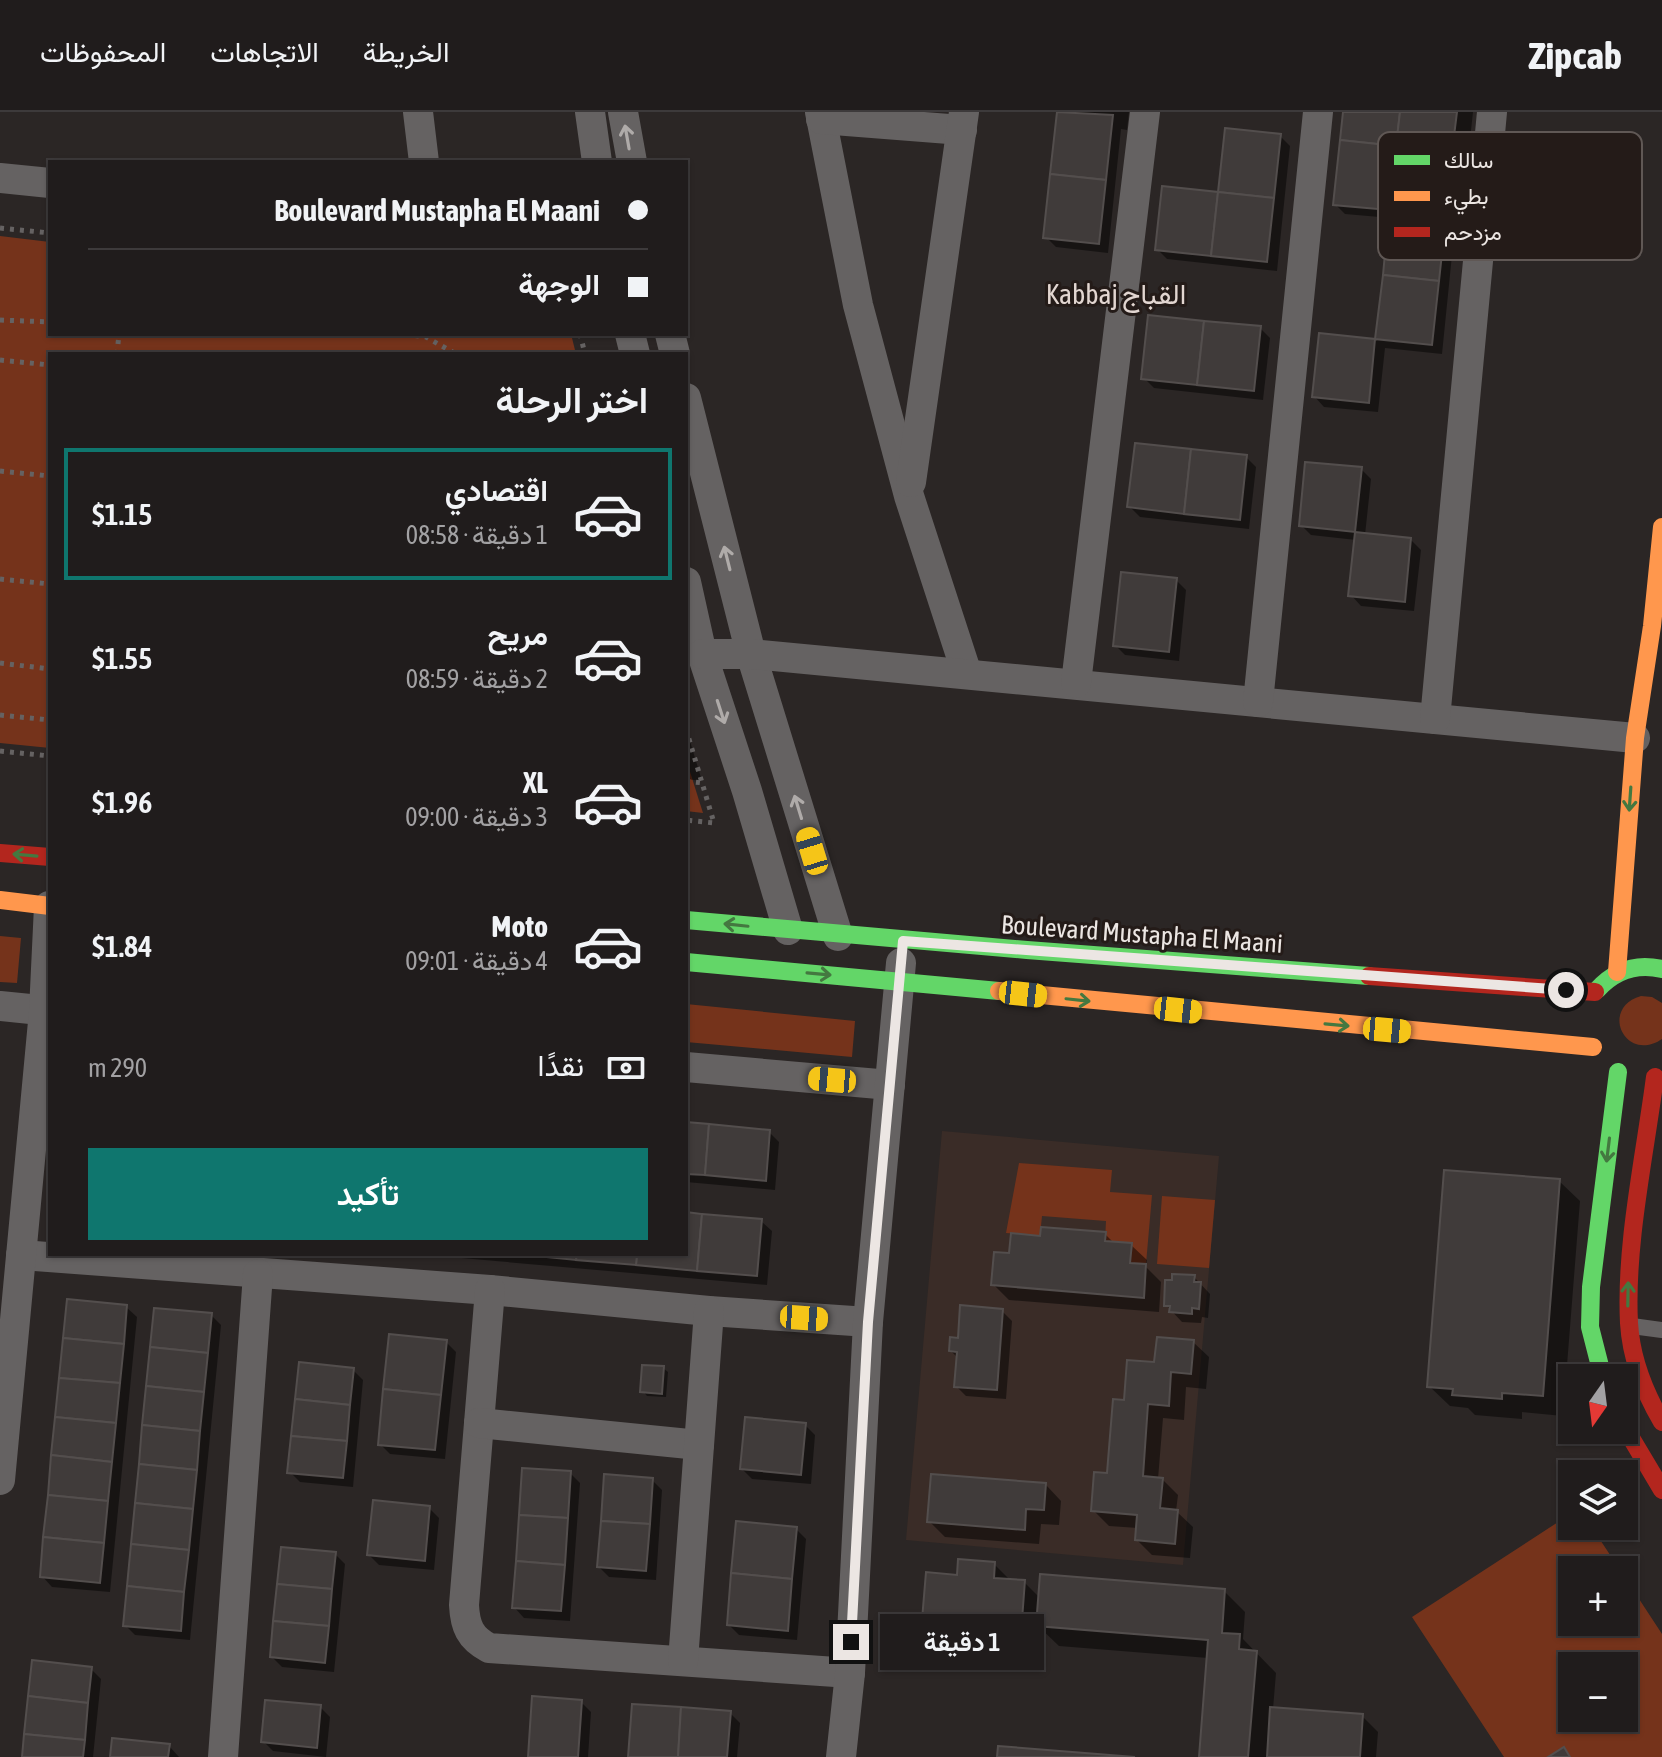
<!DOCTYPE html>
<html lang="ar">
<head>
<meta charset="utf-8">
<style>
  body { margin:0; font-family:"Asap Condensed",Vazirmatn,sans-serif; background:#2d2929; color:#f1f3f6; direction:rtl; height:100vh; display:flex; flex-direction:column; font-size:30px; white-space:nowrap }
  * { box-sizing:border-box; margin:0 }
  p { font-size:26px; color:#a2a1a3 }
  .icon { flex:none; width:44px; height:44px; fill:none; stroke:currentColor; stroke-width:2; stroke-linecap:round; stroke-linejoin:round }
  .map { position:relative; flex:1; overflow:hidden; direction:ltr }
  .side { position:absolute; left:48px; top:240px; width:640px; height:904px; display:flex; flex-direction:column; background:#201c1c; border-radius:0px; box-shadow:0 2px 6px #0004,0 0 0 2px #3d3a3b; direction:rtl }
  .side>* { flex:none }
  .hud { position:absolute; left:48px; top:48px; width:640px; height:176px; border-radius:0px; box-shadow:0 2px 6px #0004,0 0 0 2px #3d3a3b; direction:rtl; display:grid; align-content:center; height:176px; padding:0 40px; background:#201c1c }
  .needle { width:52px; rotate:194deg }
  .buttons { position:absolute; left:1558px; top:1252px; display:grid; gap:16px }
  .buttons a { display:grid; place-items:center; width:80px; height:80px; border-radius:0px; background:#201c1c; box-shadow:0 2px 6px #0004,0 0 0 2px #3d3a3b; font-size:40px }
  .end { position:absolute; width:36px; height:36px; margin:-18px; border:10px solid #ece6e3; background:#111; box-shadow:0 0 0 4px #111 }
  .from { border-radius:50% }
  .bubble { position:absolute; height:56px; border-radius:0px; background:#201c1c; box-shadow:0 2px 6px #0004,0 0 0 2px #3d3a3b; font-size:26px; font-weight:600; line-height:56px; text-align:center; direction:rtl }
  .car { position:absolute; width:24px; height:48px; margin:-24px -12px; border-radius:10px; box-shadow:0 0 6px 2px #0007; background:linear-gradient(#f5c518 24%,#345 0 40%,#f5c518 0 76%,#345 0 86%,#f5c518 0) }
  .hud b { display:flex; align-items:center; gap:28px; height:76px; font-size:30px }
  .hud b+b { border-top:2px solid #3d3a3b }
  .hud i { width:20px; height:20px; background:#f1f3f6 }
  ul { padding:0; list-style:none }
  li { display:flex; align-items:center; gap:24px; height:132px; margin:0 16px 12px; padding:0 24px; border:4px solid transparent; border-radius:0px }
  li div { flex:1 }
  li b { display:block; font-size:30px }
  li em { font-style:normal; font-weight:600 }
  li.active { border-color:#0f766e }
  li>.icon { width:72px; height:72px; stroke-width:1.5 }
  h2 { padding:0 40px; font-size:36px; line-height:96px }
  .pay { display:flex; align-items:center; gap:20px; height:88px; padding:0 40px; font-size:30px }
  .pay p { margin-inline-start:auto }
  .cta { display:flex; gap:16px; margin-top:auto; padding:16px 40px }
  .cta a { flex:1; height:92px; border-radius:0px; background:#0f766e; color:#fff; font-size:32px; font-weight:600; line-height:92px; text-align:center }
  header { display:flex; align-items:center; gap:48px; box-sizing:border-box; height:112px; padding:0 40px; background:#201c1c; border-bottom:2px solid #3d3a3b }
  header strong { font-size:38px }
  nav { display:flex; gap:44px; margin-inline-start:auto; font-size:28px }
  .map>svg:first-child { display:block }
</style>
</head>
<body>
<header>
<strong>Zipcab</strong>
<nav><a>الخريطة</a><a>الاتجاهات</a><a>المحفوظات</a></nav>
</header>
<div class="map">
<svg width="1662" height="1645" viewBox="0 0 1662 1645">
  <rect width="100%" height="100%" fill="#2b2625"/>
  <!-- built -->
  <path fill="#3a2c27" d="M942 1019 1219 1044 1183 1453 906 1428Z"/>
  <!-- green -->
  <g fill="#75331b" fill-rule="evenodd">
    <path d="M0 124 50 130V222H571L576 242H50V636L0 631Z"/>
    <path d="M686 647 703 701 686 699Z"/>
    <path d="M0 824 21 826 17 871 0 870Z"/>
    <path d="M1641 884 1652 885 1662 891V927C1625 952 1599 896 1641 884Z"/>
    <path d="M686 892 855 909 852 945 686 930Z"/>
    <path d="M1019 1051 1112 1058 1110 1080 1152 1083 1146 1152 1130 1151 1132 1131 1105 1129 1106 1109 1042 1104 1040 1124 1006 1121Z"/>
    <path d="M1162 1084 1215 1088 1209 1156 1157 1152Z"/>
    <path d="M1572 1401V1414H1591L1620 1458H1572V1510H1624V1464L1662 1522V1645H1504L1412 1505ZM1572 1554H1624V1606H1572Z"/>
  </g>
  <!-- shadow -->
  <g fill="#0007">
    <path d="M1059 0H1129L1127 18 1121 17 1108 141 1056 135 1046 125Z"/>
    <path d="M1345 0H1473L1467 55 1461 54 1442 242 1385 236 1378 300 1324 295 1314 284 1321 223 1377 229 1391 106 1345 102 1335 92Z"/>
    <path d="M1280 24 1290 34 1277 159 1167 147 1157 137Z"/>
    <path d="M1260 216 1270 226 1263 288 1154 276 1144 266Z"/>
    <path d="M1246 345 1256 355 1249 417 1140 405 1130 395Z"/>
    <path d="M1361 357 1371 367 1365 423 1411 428 1421 438 1414 499 1361 494 1351 483 1356 428 1311 423 1301 413Z"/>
    <path d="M1176 468 1186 478 1179 549 1125 543 1115 533Z"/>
    <path d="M686 616 702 669 686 667Z"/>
    <path d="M686 1013 769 1020 779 1030 775 1078 686 1070Z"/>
    <path d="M1559 1069 1580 1089 1563 1304 1522 1300V1307L1475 1303 1468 1296 1450 1294 1429 1274Z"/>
    <path d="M686 1102 761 1109 772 1119 767 1173 416 1142H686Z"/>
    <path d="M1105 1122 1115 1132 1131 1133 1147 1148 1146 1155 1161 1170 1159 1200 1009 1188 994 1173 1011 1144 1041 1126Z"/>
    <path d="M1194 1165 1210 1182 1208 1206 1202 1205 1201 1211 1182 1210 1166 1193Z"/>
    <path d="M126 1195 137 1205 110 1480 52 1475 42 1464Z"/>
    <path d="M1002 1199 1012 1209 1006 1287 966 1284 956 1274 958 1246 951 1239 960 1228Z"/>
    <path d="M211 1203 221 1213 190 1528 135 1523 125 1513Z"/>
    <path d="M446 1230 456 1240 445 1347 390 1342 380 1332Z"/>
    <path d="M1193 1230 1209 1245 1206 1277 1186 1275 1184 1308 1163 1306 1158 1367H1162L1178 1383 1176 1399 1193 1415 1190 1446 1152 1443 1137 1428 1138 1416 1109 1414 1093 1398 1109 1363 1126 1290 1156 1252Z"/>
    <path d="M663 1256 668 1260 666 1285 647 1284 643 1279Z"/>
    <path d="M353 1258 363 1268 353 1375 300 1370 290 1360Z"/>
    <path d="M805 1313 815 1323 811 1372 752 1367 742 1357Z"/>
    <path d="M570 1361 580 1371 570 1509 524 1506 514 1495Z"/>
    <path d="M652 1368 662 1378 656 1468 609 1465 599 1455Z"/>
    <path d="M1046 1373 1061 1389 1059 1413 1041 1412 1039 1432 945 1425 930 1410Z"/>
    <path d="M429 1396 439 1406 434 1458 379 1453 369 1443Z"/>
    <path d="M796 1417 806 1427 797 1528 739 1523 729 1513Z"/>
    <path d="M335 1442 345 1452 334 1560 282 1555 272 1545Z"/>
    <path d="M994 1452 1010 1468 1024 1470 1040 1486 1224 1479 1245 1500 1243 1527 1276 1561 1273 1597 1362 1604 1378 1620 1376 1645H1201L1208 1546 1059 1534 1037 1513 1034 1550 969 1545 954 1529V1524L940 1523 924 1508 959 1465Z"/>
    <path d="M91 1557 101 1567 93 1645H24Z"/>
    <path d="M581 1590 591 1600 588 1645H530Z"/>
    <path d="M320 1595 330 1605 326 1645 273 1639 263 1629Z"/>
    <path d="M730 1601 740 1611 737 1645H630Z"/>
    <path d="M169 1634 179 1645H112Z"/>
  </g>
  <!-- building -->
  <g fill="#403b3a" stroke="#534e4d" stroke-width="2">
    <path d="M1057 0 1113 3 1106 68 1050 62Z"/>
    <path d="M1343 0H1400L1396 34 1340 28Z"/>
    <path d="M1400 0H1457L1452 40 1396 34Z"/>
    <path d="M1225 16 1281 22 1274 86 1218 80Z"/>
    <path d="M1340 28 1396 34 1389 98 1333 93Z"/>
    <path d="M1050 62 1106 68 1099 132 1043 126Z"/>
    <path d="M1162 74 1218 80 1211 144 1155 138Z"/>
    <path d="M1218 80 1274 86 1267 150 1211 144Z"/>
    <path d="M1389 98 1446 104 1439 169 1383 163Z"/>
    <path d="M1383 163 1439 169 1432 233 1375 227Z"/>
    <path d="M1148 203 1204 209 1197 273 1141 267Z"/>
    <path d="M1204 209 1261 214 1254 279 1197 273Z"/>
    <path d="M1319 221 1375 227 1369 291 1312 285Z"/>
    <path d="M1135 331 1191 337 1184 402 1127 395Z"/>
    <path d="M1191 337 1247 343 1240 408 1184 402Z"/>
    <path d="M1305 350 1362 355 1355 420 1299 414Z"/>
    <path d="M1355 420 1411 426 1405 490 1348 484Z"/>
    <path d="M1121 460 1177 466 1169 540 1113 534Z"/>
    <path d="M686 1010 709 1012 705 1063 686 1062Z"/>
    <path d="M709 1012 770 1018 766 1069 705 1063Z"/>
    <path d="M1444 1058 1560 1067 1543 1284 1502 1281V1287L1452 1283 1453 1277 1427 1275Z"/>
    <path d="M686 1100 702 1102 697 1159 636 1153 637 1142H686Z"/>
    <path d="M702 1102 762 1107 757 1164 697 1159Z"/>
    <path d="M1041 1115 1106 1120 1105 1129 1132 1131 1130 1151 1146 1152 1144 1186 991 1173 994 1140 1009 1141 1011 1121 1040 1124Z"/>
    <path d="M516 1142H577L576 1148Z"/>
    <path d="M577 1142H637L636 1153 576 1148Z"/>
    <path d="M1172 1162 1195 1163 1194 1170H1201L1199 1197 1192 1196V1202L1169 1200 1170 1194H1164L1165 1168H1172Z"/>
    <path d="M67 1187 127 1193 124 1232 63 1226Z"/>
    <path d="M960 1193 1003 1197 997 1278 954 1275 957 1240 949 1239 950 1225 958 1226Z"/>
    <path d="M154 1196 212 1201 208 1241 150 1235Z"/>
    <path d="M389 1222 447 1228 441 1283 383 1277Z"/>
    <path d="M1157 1225 1194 1228 1191 1262 1171 1260 1169 1294 1148 1292 1143 1364 1163 1366 1160 1396 1178 1398 1175 1432 1135 1428 1137 1403 1091 1399 1094 1360 1107 1361 1113 1287 1124 1288 1127 1248 1154 1250Z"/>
    <path d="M63 1226 124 1232 120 1271 59 1266Z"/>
    <path d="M150 1235 208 1241 204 1280 146 1274Z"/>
    <path d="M299 1250 354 1256 350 1293 295 1287Z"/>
    <path d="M642 1253 664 1254 662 1282 640 1280Z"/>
    <path d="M59 1266 120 1271 116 1311 55 1305Z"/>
    <path d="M146 1274 204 1280 200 1319 142 1313Z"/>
    <path d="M383 1277 441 1283 435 1338 378 1333Z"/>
    <path d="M295 1287 350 1293 347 1329 291 1324Z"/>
    <path d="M55 1305 116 1311 112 1350 51 1343Z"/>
    <path d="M745 1305 806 1311 801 1363 740 1357Z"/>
    <path d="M142 1313 200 1319 197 1358 139 1352Z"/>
    <path d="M291 1324 347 1329 343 1366 287 1361Z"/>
    <path d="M51 1343 112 1350 108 1389 48 1383Z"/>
    <path d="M139 1352 197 1358 193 1397 135 1391Z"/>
    <path d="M522 1356 571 1359 568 1406 519 1403Z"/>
    <path d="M604 1362 653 1366 650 1412 601 1409Z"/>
    <path d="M931 1362 1046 1371 1044 1398 1026 1397 1025 1418 927 1410Z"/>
    <path d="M48 1383 108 1389 104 1431 43 1425Z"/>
    <path d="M373 1388 430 1394 425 1449 367 1443Z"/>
    <path d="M135 1391 193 1397 189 1438 131 1432Z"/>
    <path d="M519 1403 568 1406 565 1453 516 1449Z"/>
    <path d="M601 1409 650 1412 646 1459 597 1455Z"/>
    <path d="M736 1409 797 1415 792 1467 731 1461Z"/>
    <path d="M43 1425 104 1431 100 1471 40 1465Z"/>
    <path d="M131 1432 189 1438 184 1480 127 1474Z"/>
    <path d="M281 1435 336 1440 332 1477 277 1472Z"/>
    <path d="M958 1447 995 1450 994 1466 1025 1468 1020 1535 952 1530 953 1511 922 1508 926 1460 957 1463Z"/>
    <path d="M516 1449 565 1453 561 1499 512 1496Z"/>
    <path d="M731 1461 792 1467 788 1519 727 1513Z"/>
    <path d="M1040 1462 1225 1477 1222 1521 1240 1522 1239 1537 1257 1539 1248 1645H1199L1208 1528 1036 1514Z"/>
    <path d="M277 1472 332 1477 329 1514 273 1509Z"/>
    <path d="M127 1474 184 1480 181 1519 123 1514Z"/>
    <path d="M273 1509 329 1514 325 1551 270 1545Z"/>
    <path d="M32 1548 92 1555 88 1591 28 1584Z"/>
    <path d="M28 1584 88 1591 85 1628 24 1622Z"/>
    <path d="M532 1584 582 1588 578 1645H528Z"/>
    <path d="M265 1588 321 1593 317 1636 261 1630Z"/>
    <path d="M632 1592 681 1595 678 1645H628Z"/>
    <path d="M681 1595 731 1599 727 1645H678Z"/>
    <path d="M1270 1595 1363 1602 1360 1645H1267Z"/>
    <path d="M24 1622 85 1628 83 1645H22Z"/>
    <path d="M112 1626 170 1632 168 1645H110Z"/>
    <path d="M998 1634 1135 1645H997Z"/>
    <path d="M1564 1635 1570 1645H1548Z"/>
  </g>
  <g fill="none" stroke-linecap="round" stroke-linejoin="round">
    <!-- path -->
    <g stroke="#656262" stroke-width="5" stroke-dasharray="4 6" stroke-linecap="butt">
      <path d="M0 116 50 121"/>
      <path d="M0 208 50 210"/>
      <path d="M405 222 426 225 456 242"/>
      <path d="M580 222 585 242"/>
      <path d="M117 242 119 222"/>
      <path d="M0 248 50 253"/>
      <path d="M0 359 50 364"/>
      <path d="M0 467 50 472"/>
      <path d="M0 551 50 557"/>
      <path d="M0 603 50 608"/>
      <path d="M686 617 714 711 686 708"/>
      <path d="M0 639 50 644"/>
      <path d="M686 669 703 671"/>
    </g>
    <!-- lane -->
    <path stroke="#656262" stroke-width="16" d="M1632 1214 1662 1218"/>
    <!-- street -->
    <g stroke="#656262" stroke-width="30">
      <path d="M418 0 424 50"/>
      <path d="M590 0 597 50"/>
      <path d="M623 0 632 50"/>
      <path d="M820 0 858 193 909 384 967 562"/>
      <path d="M821 7 962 18"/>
      <path d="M0 66 50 71"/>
      <path d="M630 222 635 242"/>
      <path d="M670 222 675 242"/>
      <path d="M686 286 751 542 838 824"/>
      <path d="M911 370 964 0"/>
      <path d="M686 470 702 542 747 679 788 818"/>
      <path d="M702 542H751L1635 626"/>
      <path d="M1076 571 1145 0"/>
      <path d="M1258 590 1318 0"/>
      <path d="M1435 607 1492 0"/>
      <path d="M0 894 50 899"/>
      <path d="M686 955 890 973"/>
      <path d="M21 1143 490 1178 709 1199 868 1210"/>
      <path d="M490 1178 464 1493C465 1514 470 1526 489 1536L850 1561"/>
      <path d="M479 1311 699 1333"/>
      <path d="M0 1368 44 899 49 794"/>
      <path d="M683 1549 709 1199"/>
      <path d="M223 1645 258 1162"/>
      <path d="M841 1645 850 1561 868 1210 901 851"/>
    </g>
    <!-- fast -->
    <g stroke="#63d668" stroke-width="18">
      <path d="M686 808 1027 838 1369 864"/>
      <path d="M686 850 999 879"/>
      <path d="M1597 878C1615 858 1636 851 1662 857"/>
      <path d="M1603 1266 1590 1215 1591 1175 1618 960"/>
    </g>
    <!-- slow -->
    <g stroke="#ff974d" stroke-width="18">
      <path d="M0 788 50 794"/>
      <path d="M1617 860 1635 626 1652 514 1662 415"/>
      <path d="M999 879 1593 935"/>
    </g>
    <!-- jam -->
    <g stroke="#b3261e" stroke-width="18">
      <path d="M0 741 50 745"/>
      <path d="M1369 864 1595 880"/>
      <path d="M1655 965C1645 1043 1625 1132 1629 1211 1631 1245 1645 1281 1662 1310"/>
      <path d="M1624 1314 1662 1378"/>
    </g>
  </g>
  <!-- one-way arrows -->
  <defs><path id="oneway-shaft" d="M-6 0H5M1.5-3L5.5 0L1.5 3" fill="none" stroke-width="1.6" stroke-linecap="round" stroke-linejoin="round" transform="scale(2)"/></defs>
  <g stroke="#afaba9">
    <use href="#oneway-shaft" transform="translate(627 25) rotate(-100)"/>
    <use href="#oneway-shaft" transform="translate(727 446) rotate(-104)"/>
    <use href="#oneway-shaft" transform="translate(721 600) rotate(72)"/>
    <use href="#oneway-shaft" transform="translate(798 695) rotate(-107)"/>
  </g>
  <g stroke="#447840">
    <use href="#oneway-shaft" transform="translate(1630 687) rotate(94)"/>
    <use href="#oneway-shaft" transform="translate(25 743) rotate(-175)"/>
    <use href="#oneway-shaft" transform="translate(736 813) rotate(-174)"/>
    <use href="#oneway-shaft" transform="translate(819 862) rotate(5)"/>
    <use href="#oneway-shaft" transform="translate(1078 888) rotate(6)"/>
    <use href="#oneway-shaft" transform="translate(1337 913) rotate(5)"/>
    <use href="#oneway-shaft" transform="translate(1608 1038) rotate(97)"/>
    <use href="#oneway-shaft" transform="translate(1628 1182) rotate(-89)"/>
  </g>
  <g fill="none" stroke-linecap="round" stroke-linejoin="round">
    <!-- route -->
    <path stroke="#ece6e3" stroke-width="10" d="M851 1530 868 1210 903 829 1566 878"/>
  </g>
  <g text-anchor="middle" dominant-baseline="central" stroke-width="6" stroke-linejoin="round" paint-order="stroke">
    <!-- street labels -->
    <g font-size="26" fill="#ece6e3" stroke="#241b18">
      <text transform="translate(1142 822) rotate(4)">Boulevard Mustapha El Maani</text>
    </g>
    <!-- neighbourhood labels -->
    <g font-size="28" fill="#e2d6d1" stroke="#241b18">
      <text x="1116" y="182">Kabbaj القباج</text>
    </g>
  </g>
  <!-- legend -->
  <rect x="1378" y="20" width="264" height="128" rx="12" fill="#241b18" stroke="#605855" stroke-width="2"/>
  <rect x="1394" y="43" width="36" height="10" fill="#63d668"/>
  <rect x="1394" y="79" width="36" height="10" fill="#ff974d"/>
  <rect x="1394" y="115" width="36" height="10" fill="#b3261e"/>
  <g font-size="22" fill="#ece6e3">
    <text x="1444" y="56">سالك</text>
    <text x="1444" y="92">بطيء</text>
    <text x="1444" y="128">مزدحم</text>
  </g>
</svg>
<div class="buttons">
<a><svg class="needle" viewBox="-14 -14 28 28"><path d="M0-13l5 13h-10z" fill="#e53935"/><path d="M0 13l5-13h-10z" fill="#a2a1a3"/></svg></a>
<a><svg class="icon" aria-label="layers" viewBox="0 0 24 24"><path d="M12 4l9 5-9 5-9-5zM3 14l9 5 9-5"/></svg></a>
<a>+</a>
<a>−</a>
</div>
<i class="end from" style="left:1566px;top:878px"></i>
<i class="end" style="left:851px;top:1530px"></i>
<div class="bubble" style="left:880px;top:1502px;width:164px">1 دقيقة</div>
<i class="car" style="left:812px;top:739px;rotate:343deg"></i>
<i class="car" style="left:1023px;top:882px;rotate:96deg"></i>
<i class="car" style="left:1178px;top:898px;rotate:96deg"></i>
<i class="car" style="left:1387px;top:918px;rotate:95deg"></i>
<i class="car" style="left:832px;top:968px;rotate:275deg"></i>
<i class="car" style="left:804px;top:1206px;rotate:94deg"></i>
<div class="hud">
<b><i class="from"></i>Boulevard Mustapha El Maani</b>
<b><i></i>الوجهة</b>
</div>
<section class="side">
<h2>اختر الرحلة</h2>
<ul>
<li class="active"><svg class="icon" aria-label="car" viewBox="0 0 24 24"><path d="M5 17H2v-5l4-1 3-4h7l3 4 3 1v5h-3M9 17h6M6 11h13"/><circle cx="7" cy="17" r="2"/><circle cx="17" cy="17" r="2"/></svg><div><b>اقتصادي</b><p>1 دقيقة · 08:58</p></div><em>$1.15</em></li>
<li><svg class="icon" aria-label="car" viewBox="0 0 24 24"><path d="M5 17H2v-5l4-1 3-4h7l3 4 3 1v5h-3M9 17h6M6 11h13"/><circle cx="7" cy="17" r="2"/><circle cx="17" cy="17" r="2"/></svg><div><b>مريح</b><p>2 دقيقة · 08:59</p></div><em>$1.55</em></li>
<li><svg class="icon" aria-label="car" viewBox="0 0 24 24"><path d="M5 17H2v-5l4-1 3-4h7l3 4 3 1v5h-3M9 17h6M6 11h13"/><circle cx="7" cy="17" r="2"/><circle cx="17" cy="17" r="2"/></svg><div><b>XL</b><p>3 دقيقة · 09:00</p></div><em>$1.96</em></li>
<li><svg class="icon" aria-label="car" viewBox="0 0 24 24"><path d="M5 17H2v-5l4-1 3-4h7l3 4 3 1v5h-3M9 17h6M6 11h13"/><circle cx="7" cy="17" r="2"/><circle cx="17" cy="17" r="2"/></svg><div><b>Moto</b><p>4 دقيقة · 09:01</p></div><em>$1.84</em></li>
</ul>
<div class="pay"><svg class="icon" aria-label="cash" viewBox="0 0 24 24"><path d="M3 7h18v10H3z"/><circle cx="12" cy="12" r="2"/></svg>نقدًا<p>290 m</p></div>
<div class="cta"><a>تأكيد</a></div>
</section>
</div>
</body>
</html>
